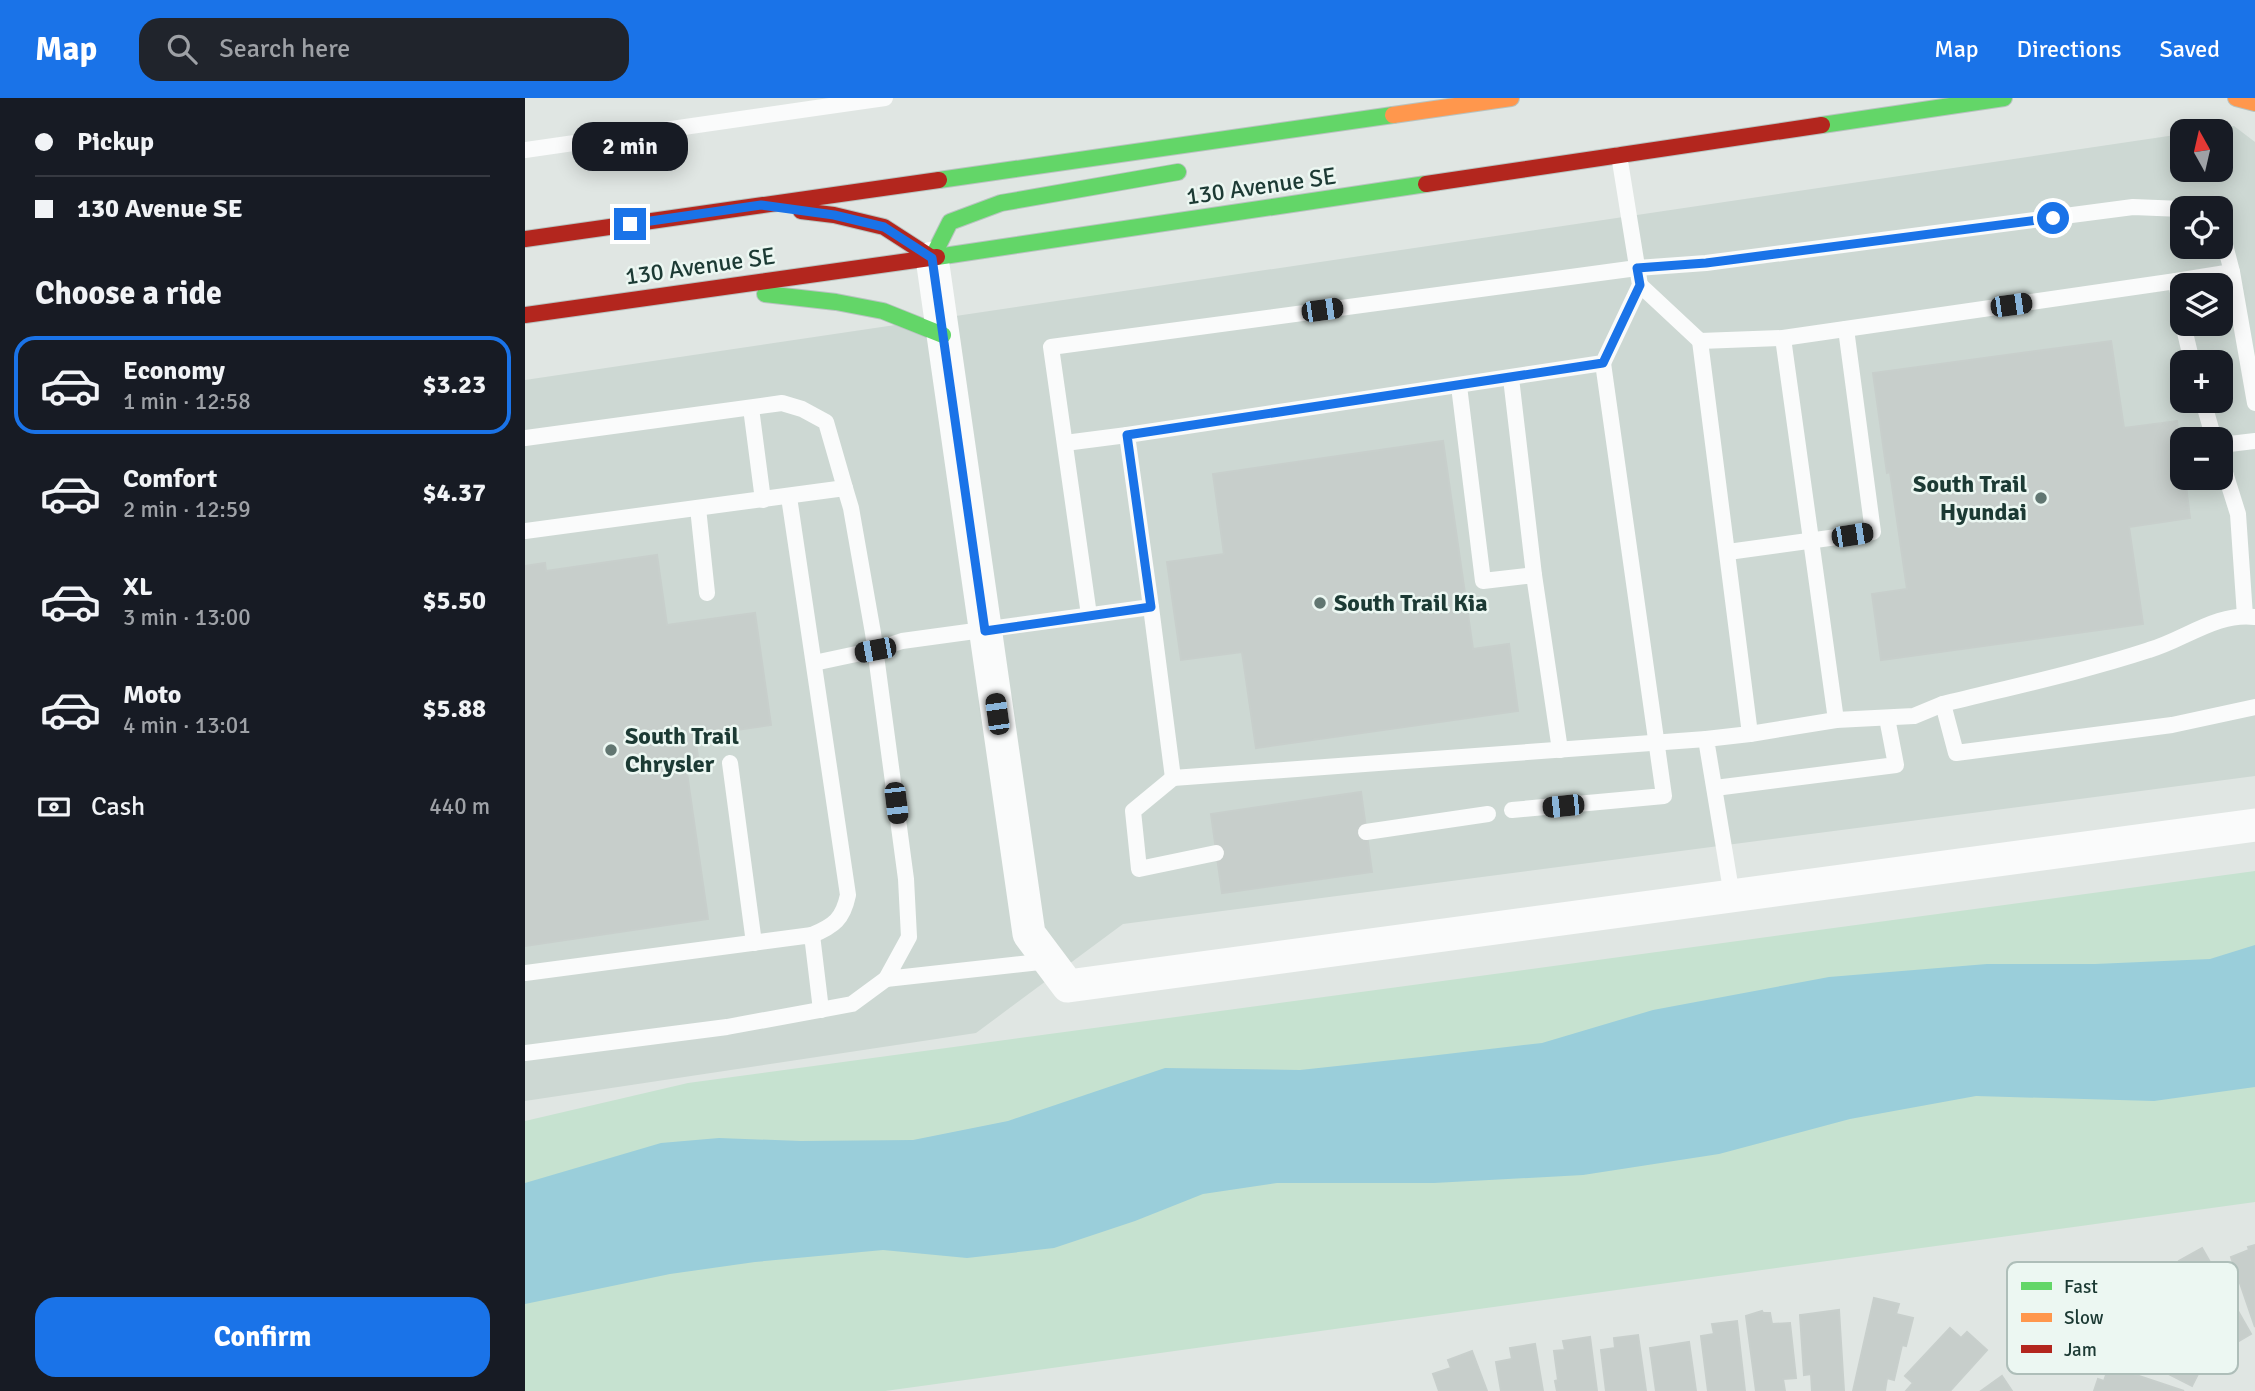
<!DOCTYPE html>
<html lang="en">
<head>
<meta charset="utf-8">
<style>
  body { margin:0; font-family:Signika,sans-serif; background:#20242c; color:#f1f3f6; height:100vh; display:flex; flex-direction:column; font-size:26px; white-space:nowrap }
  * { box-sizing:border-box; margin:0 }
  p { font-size:23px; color:#9ea1a6 }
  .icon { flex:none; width:38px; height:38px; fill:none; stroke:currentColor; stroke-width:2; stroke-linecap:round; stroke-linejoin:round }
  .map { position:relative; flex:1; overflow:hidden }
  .details { display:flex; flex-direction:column; background:#171b24; width:525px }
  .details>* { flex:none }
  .guide { display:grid; align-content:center; height:154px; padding:0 35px; background:#171b24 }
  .needle { width:46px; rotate:352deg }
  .buttons { position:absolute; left:1645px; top:21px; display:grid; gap:14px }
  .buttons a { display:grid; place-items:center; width:63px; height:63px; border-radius:14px; background:#171b24; box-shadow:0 4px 18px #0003; font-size:35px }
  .end { position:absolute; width:32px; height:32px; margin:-16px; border:9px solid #1a73e8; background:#fff; box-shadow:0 0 0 4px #fff }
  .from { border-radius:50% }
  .bubble { position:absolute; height:49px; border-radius:21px; background:#171b24; box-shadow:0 4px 18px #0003; font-size:23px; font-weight:800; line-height:49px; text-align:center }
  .car { position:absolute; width:21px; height:42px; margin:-21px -10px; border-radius:9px; box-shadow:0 0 5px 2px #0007; background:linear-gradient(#222 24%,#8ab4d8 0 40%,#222 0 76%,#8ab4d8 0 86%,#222 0) }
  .guide b { display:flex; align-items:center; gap:24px; height:66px; font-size:26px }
  .guide b+b { border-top:2px solid #363941 }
  .guide i { width:18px; height:18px; background:#f1f3f6 }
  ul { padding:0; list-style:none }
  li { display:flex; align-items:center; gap:21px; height:98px; margin:0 14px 10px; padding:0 21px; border:4px solid transparent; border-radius:21px }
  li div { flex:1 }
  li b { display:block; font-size:26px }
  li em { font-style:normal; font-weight:800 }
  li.active { border-color:#1a73e8 }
  li>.icon { width:63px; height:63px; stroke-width:1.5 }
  h2 { padding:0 35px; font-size:32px; line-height:84px }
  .pay { display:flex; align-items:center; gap:18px; height:77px; padding:0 35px; font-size:26px }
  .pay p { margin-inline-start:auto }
  .action { display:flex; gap:14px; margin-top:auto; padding:14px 35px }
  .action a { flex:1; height:80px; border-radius:21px; background:#1a73e8; color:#fff; font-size:28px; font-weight:800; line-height:80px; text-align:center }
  header { display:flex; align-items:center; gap:42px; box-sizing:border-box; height:98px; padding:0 35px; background:#1a73e8; color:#fff }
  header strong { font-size:33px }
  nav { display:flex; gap:38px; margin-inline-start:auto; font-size:24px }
  .search { width:490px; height:63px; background:#20242c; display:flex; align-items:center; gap:18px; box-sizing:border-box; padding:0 24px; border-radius:21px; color:#9ea1a6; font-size:26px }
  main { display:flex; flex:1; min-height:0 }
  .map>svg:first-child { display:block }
</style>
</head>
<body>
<header>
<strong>Map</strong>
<div class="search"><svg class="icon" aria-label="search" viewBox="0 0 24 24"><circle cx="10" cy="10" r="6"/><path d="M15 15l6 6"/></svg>Search here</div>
<nav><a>Map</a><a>Directions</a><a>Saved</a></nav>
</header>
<main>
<section class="details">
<div class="guide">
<b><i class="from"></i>Pickup</b>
<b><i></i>130 Avenue SE</b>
</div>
<h2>Choose a ride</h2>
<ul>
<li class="active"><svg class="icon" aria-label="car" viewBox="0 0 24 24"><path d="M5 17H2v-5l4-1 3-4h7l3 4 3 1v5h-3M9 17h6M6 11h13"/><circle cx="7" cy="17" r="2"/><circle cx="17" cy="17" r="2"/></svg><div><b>Economy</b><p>1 min · 12:58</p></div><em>$3.23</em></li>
<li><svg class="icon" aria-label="car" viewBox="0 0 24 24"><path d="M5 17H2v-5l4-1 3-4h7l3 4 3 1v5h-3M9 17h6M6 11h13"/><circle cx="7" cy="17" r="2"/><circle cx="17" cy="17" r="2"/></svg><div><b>Comfort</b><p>2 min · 12:59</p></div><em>$4.37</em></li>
<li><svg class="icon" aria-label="car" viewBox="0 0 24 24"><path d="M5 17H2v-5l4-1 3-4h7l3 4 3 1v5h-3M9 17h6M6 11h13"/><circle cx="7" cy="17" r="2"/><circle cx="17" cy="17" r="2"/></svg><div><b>XL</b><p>3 min · 13:00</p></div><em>$5.50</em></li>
<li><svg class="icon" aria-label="car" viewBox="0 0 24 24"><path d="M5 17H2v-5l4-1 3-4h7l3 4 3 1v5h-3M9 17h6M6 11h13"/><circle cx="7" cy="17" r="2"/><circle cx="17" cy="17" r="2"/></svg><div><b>Moto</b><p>4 min · 13:01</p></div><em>$5.88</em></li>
</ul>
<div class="pay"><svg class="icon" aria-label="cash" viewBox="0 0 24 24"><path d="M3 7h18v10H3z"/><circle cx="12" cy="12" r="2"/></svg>Cash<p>440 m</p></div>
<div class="action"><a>Confirm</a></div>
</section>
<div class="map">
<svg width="1730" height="1293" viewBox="0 0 1730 1293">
  <rect width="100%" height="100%" fill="#e0e6e3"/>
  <!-- built -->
  <path fill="#cdd8d3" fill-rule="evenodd" d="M1709 28 1730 44V678L598 826 451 935 0 1003V282L1657 36V72H1696V33H1674ZM1657 110H1696V149H1657ZM1657 187H1696V226H1657ZM1657 264H1696V303H1657ZM1657 341H1696V380H1657Z"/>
  <!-- green -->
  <path fill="#c6e2d0" d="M1730 773V1104L360 1293H0V1023L163 985Z"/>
  <!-- water -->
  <path fill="#9aceda" d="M1730 847V989L1629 1003 1451 998 1325 1021 1194 1056 1058 1077 909 1085H752L678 1096 610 1123 529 1150 442 1160 358 1152 230 1164 145 1176 0 1206V1085L136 1045 194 1040 276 1043 388 1042 483 1023 640 970 775 972 896 959 1017 945 1128 912 1304 879 1462 866H1570L1685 861Z"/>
  <!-- building -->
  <g fill="#c7cecb" stroke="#c8cfcc" stroke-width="2">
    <path d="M1586 243 1599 330 1652 323 1657 360V380H1660L1665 420 1604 429 1618 526 1356 562 1347 496 1382 491 1365 374 1362 375 1348 275Z"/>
    <path d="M918 343 948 551 984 546 993 613 731 650 717 554 656 562 642 464 699 456 688 376Z"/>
    <path d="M132 457 142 527 230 515 246 627 170 638 174 666 161 668 183 821 0 848V468L20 465 21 473Z"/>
    <path d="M836 694 847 774 697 795 686 716Z"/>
    <path d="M1730 1147V1229L1706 1159 1724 1152 1723 1149Z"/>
    <path d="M1677 1150 1726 1236 1697 1253 1683 1230 1674 1235 1643 1182 1659 1173 1654 1163Z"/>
    <path d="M1349 1200 1374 1206 1371 1216 1388 1220 1381 1248 1377 1247 1369 1282 1362 1280 1360 1293H1328Z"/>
    <path d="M1611 1207 1665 1235 1660 1245 1683 1256 1667 1288 1632 1270 1633 1268 1584 1244 1596 1221 1602 1224Z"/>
    <path d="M1314 1212 1319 1293H1287L1286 1276 1279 1277 1275 1217Z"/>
    <path d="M1237 1213 1238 1215H1245L1247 1226 1265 1225 1271 1280 1258 1281 1260 1293H1231L1221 1218Z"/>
    <path d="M1212 1223 1220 1293H1183L1176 1238 1189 1236 1187 1226Z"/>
    <path d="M1425 1230 1436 1240 1442 1234 1462 1252 1425 1293H1381L1388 1285 1380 1278Z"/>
    <path d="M1113 1237 1121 1293H1081L1076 1252 1090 1250 1089 1240Z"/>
    <path d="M1065 1239 1072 1293H1032L1030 1283 1033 1282 1029 1253 1040 1252 1038 1243Z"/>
    <path d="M1164 1244 1171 1293H1131L1125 1250Z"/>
    <path d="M1010 1246 1018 1293H976L971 1264 987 1261 985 1250Z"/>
    <path d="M947 1253 962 1293H914L908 1276 926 1270 923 1262Z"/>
    <path d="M1584 1268 1659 1293H1569L1573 1281 1579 1283Z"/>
    <path d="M1477 1278 1487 1293H1456Z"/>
  </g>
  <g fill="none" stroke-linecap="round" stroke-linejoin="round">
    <defs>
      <g id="fast">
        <path d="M1297 27 1479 0"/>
        <path d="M414 82 868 17"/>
        <path d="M412 159 901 86"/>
        <path d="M407 160 425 124 476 105 653 74"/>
        <path d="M240 196 311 204 358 213 418 237"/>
      </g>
      <g id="slow">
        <path d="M1711 0 1730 5"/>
        <path d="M868 17 986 0"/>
      </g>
      <g id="jam">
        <path d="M901 86 1297 27"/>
        <path d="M276 113 309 117 359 129 407 160"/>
        <path d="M0 141 414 82"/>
        <path d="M0 217 412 159"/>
      </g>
    </defs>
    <!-- fast casing -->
    <use href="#fast" stroke="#b8c3c0" stroke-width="18"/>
    <!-- slow casing -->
    <use href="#slow" stroke="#b8c3c0" stroke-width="18"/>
    <!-- jam casing -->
    <use href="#jam" stroke="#b8c3c0" stroke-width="18"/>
    <!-- lane -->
    <g stroke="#fafbfb" stroke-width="16">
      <path d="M0 52 360 0"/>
      <path d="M1696 131 1707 174 1730 305"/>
      <path d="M1651 183 1707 174"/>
      <path d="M1115 187 1175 243 1258 240 1651 183 1657 219"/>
      <path d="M1658 226 1667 264"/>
      <path d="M1258 240 1311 622"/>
      <path d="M1175 243 1225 636 1181 641 1207 798"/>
      <path d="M986 280 1009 477"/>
      <path d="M934 288 958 483 1009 477 1035 652"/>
      <path d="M1678 303 1689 341"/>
      <path d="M226 310 238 402"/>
      <path d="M0 340 257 305 277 311 301 324 320 390"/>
      <path d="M540 345 602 337"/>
      <path d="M1696 347 1730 343"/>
      <path d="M1696 362 1713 416 1720 518"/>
      <path d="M264 399 323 797C318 821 309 828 287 837"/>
      <path d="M173 410 182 495"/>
      <path d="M0 433 320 390 326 410 348 535 381 781 384 839 361 881 524 863"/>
      <path d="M1203 454 1348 434 1321 231"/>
      <path d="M626 509 648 680 1181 641"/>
      <path d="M564 517 526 249 1112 170 1181 165 1608 109 1657 111"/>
      <path d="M289 565 350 552 377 543 626 509 602 337 1078 265 1115 187 1094 57"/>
      <path d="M1418 606 1431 655 1647 627 1730 609"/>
      <path d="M1225 636 1311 622 1389 618 1418 606C1486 589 1557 574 1624 552 1659 542 1692 514 1730 519"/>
      <path d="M205 665 229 845"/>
      <path d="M648 680 608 713 614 771 691 755"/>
      <path d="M1190 690 1371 667 1362 620"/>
      <path d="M987 712 1139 698 1078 265"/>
      <path d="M841 734 963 716"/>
      <path d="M0 875 287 837 296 912"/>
      <path d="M0 955 202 929 327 906 361 881"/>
    </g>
    <!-- street -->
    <path stroke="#fafbfb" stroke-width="33" d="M407 160 504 836 543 888 1730 727"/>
    <!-- fast -->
    <use href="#fast" stroke="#63d668" stroke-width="16"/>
    <!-- slow -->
    <use href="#slow" stroke="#ff974d" stroke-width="16"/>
    <!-- jam -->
    <use href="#jam" stroke="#b3261e" stroke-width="16"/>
  </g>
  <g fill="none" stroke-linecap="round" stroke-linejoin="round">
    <!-- route -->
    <path stroke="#1a73e8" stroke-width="9" d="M105 126 236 107 309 117 359 129 407 160 460 533 626 509 602 337 1078 265 1115 187 1112 170 1181 165 1528 120"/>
  </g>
  <!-- markers -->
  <g fill="#617671" stroke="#ecf7f2" stroke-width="2.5">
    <circle cx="1516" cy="400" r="7"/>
    <circle cx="795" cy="505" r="7"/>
    <circle cx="86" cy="652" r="7"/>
  </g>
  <g text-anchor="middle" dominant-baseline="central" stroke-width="5" stroke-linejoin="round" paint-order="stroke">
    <!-- street labels -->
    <g font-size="24" fill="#1c3a34" stroke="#ecf7f2">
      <text transform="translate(736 88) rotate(-8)">130 Avenue SE</text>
      <text transform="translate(175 168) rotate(-8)">130 Avenue SE</text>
    </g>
    <!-- poi labels -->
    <g font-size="24" font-weight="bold" fill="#1c3a34" stroke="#ecf7f2" text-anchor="start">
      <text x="1502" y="386" text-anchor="end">South Trail<tspan x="1502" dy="28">Hyundai</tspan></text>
      <text x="809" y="505">South Trail Kia</text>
      <text x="100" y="638">South Trail<tspan x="100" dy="28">Chrysler</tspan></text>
    </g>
  </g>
  <!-- legend -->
  <rect x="1482" y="1164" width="231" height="112" rx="10" fill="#ecf7f2" stroke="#aebeb9" stroke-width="2"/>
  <rect x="1496" y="1184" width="31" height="8" fill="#63d668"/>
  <rect x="1496" y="1215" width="31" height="9" fill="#ff974d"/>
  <rect x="1496" y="1247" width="31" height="8" fill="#b3261e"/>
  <g font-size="19" fill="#1c3a34">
    <text x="1539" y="1195">Fast</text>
    <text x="1539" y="1226">Slow</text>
    <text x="1539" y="1258">Jam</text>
  </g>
</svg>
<div class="buttons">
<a><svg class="needle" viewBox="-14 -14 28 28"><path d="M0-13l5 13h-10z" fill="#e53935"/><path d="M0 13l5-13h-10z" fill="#9ea1a6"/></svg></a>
<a><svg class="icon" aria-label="locate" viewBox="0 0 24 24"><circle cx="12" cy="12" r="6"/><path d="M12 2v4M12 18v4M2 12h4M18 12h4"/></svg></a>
<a><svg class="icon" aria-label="layers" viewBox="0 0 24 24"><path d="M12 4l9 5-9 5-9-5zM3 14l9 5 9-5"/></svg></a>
<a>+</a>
<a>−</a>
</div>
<i class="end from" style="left:1528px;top:120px"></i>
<i class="end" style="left:105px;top:126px"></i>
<div class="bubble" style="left:47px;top:24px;width:116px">2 min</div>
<i class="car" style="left:1486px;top:207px;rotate:82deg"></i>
<i class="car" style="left:797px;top:212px;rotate:82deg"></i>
<i class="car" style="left:1327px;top:437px;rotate:81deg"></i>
<i class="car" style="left:350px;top:552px;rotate:259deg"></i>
<i class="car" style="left:472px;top:616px;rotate:352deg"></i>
<i class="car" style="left:371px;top:705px;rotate:173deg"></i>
<i class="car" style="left:1038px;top:708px;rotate:264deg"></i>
</div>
</main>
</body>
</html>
